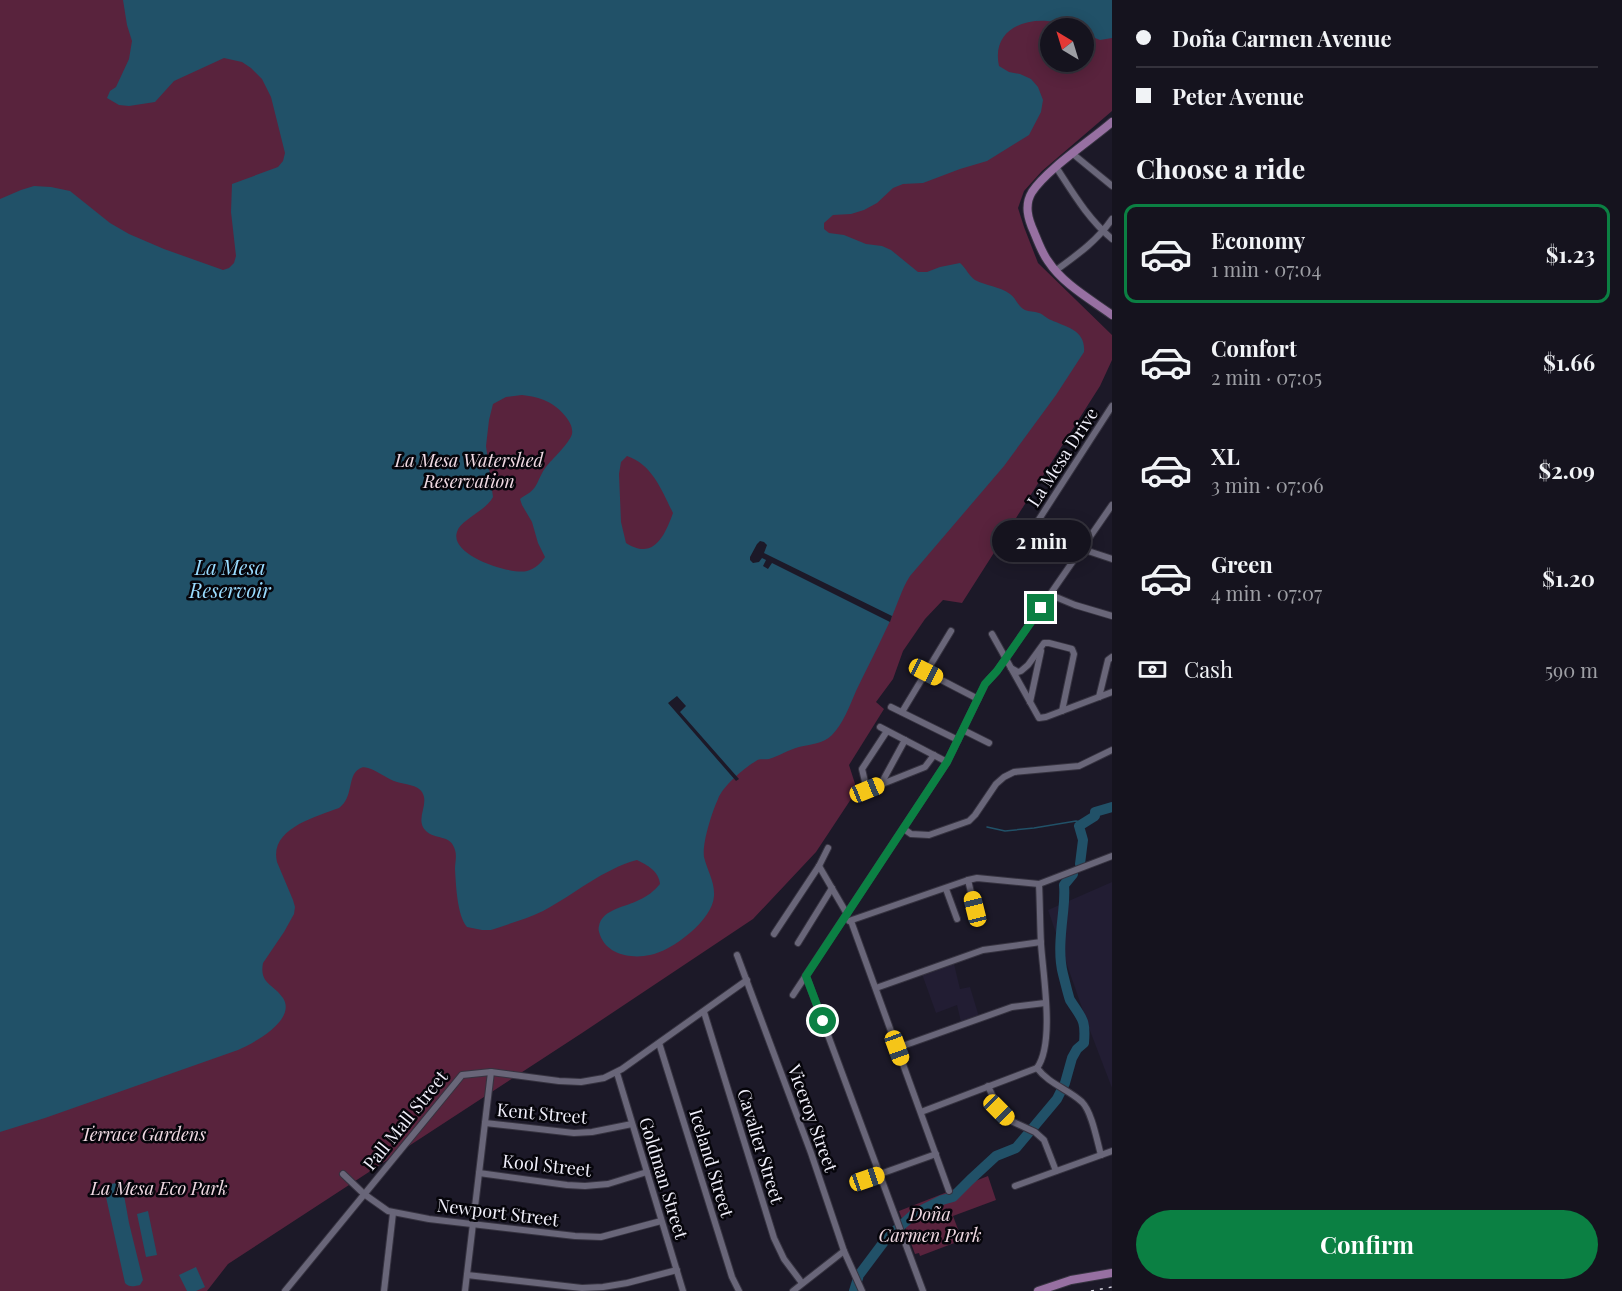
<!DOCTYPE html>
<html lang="en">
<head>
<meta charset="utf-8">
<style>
  body { margin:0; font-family:"Playfair Display",serif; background:#1e1c27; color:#f1f3f6; height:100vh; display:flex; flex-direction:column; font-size:22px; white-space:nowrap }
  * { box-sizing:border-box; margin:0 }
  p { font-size:20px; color:#9d9ea4 }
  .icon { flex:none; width:33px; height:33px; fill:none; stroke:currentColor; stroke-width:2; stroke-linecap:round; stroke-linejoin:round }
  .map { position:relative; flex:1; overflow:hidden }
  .panel { display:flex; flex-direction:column; background:#15131e; width:510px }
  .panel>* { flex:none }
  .top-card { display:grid; align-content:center; height:132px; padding:0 24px; background:#15131e }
  .needle { width:39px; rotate:322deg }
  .buttons { position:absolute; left:1040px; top:18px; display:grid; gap:12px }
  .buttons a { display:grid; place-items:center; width:54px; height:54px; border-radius:50%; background:#15131e; box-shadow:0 3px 15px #0003,0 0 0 2px #34323c; font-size:30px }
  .end { position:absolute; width:27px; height:27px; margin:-14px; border:8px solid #0b8043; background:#fff; box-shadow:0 0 0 3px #fff }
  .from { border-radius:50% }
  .bubble { position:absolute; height:42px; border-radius:21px; background:#15131e; box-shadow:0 3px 15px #0003,0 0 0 2px #34323c; font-size:20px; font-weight:700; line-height:42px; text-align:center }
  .car { position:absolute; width:18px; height:36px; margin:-18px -9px; border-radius:8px; box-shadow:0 0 4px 2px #0007; background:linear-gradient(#f5c518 24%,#345 0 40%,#f5c518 0 76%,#345 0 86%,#f5c518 0) }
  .top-card b { display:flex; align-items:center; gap:21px; height:57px; font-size:22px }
  .top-card b+b { border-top:2px solid #34323c }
  .top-card i { width:15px; height:15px; background:#f1f3f6 }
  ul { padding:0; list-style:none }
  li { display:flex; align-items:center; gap:18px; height:99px; margin:0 12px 9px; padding:0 12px; border:3px solid transparent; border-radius:12px }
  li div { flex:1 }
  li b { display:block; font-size:22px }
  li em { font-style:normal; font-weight:700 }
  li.current { border-color:#0b8043 }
  li>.icon { width:54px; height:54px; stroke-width:1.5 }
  h2 { padding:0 24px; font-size:27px; line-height:72px }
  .pay { display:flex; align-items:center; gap:15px; height:66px; padding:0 24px; font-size:22px }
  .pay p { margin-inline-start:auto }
  .cta { display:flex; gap:12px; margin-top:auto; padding:12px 24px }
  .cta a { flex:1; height:69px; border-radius:36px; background:#0b8043; color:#fff; font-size:24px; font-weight:700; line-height:69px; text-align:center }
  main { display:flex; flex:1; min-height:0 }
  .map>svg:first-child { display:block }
</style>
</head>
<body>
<main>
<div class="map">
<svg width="1112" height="1291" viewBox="0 0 1112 1291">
  <rect width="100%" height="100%" fill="#1c1928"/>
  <!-- built -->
  <g fill="#221d33">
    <path d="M1112 882V1088L1089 1028 1048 910Z"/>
    <path d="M954 964 960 989 970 987 979 1017 961 1022 957 1005 936 1013 922 974Z"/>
  </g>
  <!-- green -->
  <g fill="#59233d" fill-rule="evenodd">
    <path d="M0 0H1112V111L1042 171 1024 191 1018 208 1024 227 1038 263 1112 335V360L1100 386 962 603 943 600 925 619 903 651 893 679 876 702 884 709 849 765 857 790 816 852 753 919 582 1033 228 1264 207 1291H0ZM1050 28H1083V62H1050Z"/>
    <path d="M988 1176 996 1200 953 1216 962 1240 920 1256 919 1253 915 1254 899 1211Z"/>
  </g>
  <!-- water -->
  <g fill="#215168" fill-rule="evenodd">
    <path d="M123 0H1112V38L1100 40 1083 33V28C1071 28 1060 22 1047 21 1018 19 992 34 999 66L1009 72 1020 74 1031 79 1038 87 1043 100 1041 112 1029 135 987 161 960 169 923 183 903 184 893 188 877 203 864 210 851 214 833 215 824 223V229L829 233 844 235 866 244 882 246 891 250 918 272H927L940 267 960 263C966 268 969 276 975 280 986 286 999 286 1010 294 1016 298 1018 307 1025 310 1029 312 1034 311 1039 313 1043 314 1046 318 1051 320 1066 327 1086 330 1084 352L1056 395 1004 466 910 576C901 590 897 606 890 621 879 645 867 668 856 691 850 705 843 724 832 735 823 744 811 744 799 747 788 750 779 756 769 759 764 760 760 758 756 761 744 768 723 786 718 799 712 812 702 843 704 857 707 870 715 882 714 896 713 920 672 951 650 955 632 959 607 955 600 935 599 931 598 930 599 926 602 909 626 907 639 900 648 896 654 891 660 884 659 871 647 865 637 860 603 869 575 894 543 911 527 919 508 924 491 930H482L467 927C457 915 456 885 455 869 455 863 457 856 455 850 451 834 435 840 426 831 414 819 430 805 422 792 418 785 404 784 397 782 387 779 378 771 368 768 364 767 362 767 359 769 347 776 354 797 339 808 315 817 269 829 277 862L293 900 295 907 294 914 284 932 263 963C259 984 274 984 283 998 297 1020 254 1043 238 1050L45 1118 0 1132V199L21 190 34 186 51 187 70 191 110 223 129 234 164 249 223 270 229 268 234 263 236 256 231 212 232 184 278 167 283 161 285 153 271 97 262 79 251 68 242 62 224 58 174 81 155 102 129 106 119 105 107 98 110 91 116 87 129 59 132 41 127 25ZM522 395C541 397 554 402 566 417 570 422 573 428 572 434 569 444 552 459 546 467 541 473 539 481 535 487 531 493 525 495 520 499L522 505 532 522 538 543 545 557C541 563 535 569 527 571 510 575 449 555 457 532 460 520 486 511 493 497L486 446 489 420 493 404 506 397ZM627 456C652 464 662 491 673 513 665 535 654 561 626 543L621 522 619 474 621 462Z"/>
    <path d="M120 1182 122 1184 129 1223 143 1280 140 1285C135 1286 129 1288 125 1283L104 1188 107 1185Z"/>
    <path d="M148 1211 157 1255 146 1257 137 1214Z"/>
    <path d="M196 1267 205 1287 196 1291H187L179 1275Z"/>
  </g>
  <!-- pier -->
  <g fill="#1c1928">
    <path d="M760 541 764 542 767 545 764 553 892 616 890 622 772 563 768 569 763 566 766 560 762 558 759 562 753 563 750 560V557L757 544Z"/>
    <path d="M677 696 686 706 680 712 739 779 736 781 668 703Z"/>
  </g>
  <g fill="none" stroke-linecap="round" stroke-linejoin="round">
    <!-- stream -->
    <path stroke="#215168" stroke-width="1.5" d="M987 827 1005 831 1034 828 1076 821 1084 823"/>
    <!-- river -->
    <g stroke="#215168" stroke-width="10">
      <path d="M1080 864 1083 840 1079 826 1095 816V812L1112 807"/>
      <path d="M854 1291 859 1275 886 1239 914 1214 942 1200 953 1197 970 1180 996 1156 1016 1148 1057 1099 1065 1083 1072 1058 1077 1049 1084 1043C1086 1019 1082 1019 1070 1000 1069 998 1064 978 1063 974 1058 955 1061 932 1063 913 1064 903 1065 895 1064 885L1073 874"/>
    </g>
    <defs>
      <g id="minor">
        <path d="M1073 154 1112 186"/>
        <path d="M1056 167C1073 193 1088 219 1112 239"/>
        <path d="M1055 271C1077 255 1097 241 1112 219"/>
        <path d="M1036 524 1080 553"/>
        <path d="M1082 549 1112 559"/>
        <path d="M1016 555 1112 406"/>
        <path d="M1051 595 1075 605 1112 616"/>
        <path d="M992 634 1039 718 1046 717 1112 692"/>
        <path d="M1011 668 1018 672 1021 671 1028 665 1044 643H1049L1072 649 1074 654 1062 711"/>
        <path d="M926 672 978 699"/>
        <path d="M1099 697 1108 660 1112 657"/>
        <path d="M1030 702 1041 651"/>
        <path d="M891 707 958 740"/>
        <path d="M902 712 951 631"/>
        <path d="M880 727 947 762"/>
        <path d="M963 730 989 743"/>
        <path d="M887 731 862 769 867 790 925 767 934 755"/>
        <path d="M881 784 905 740"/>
        <path d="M904 829 911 834 929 835 969 821 975 815 996 784 1004 777 1014 772 1079 766 1112 750"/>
        <path d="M819 866 847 914"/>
        <path d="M968 880 975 909"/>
        <path d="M946 889 957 919"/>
        <path d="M849 921 968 880 977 878 1039 884 1112 856"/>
        <path d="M851 921 949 1191"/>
        <path d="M774 934 819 866 828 848"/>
        <path d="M798 943 832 888"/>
        <path d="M737 955 811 1153 844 1251 862 1291"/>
        <path d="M806 976 923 1291"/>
        <path d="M876 988 983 950 1041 942"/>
        <path d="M793 995 947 762 985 684 997 671 1112 505"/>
        <path d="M704 1012 774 1238 784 1259 802 1283"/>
        <path d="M659 1043 732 1277 739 1291"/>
        <path d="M897 1048 1012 1007 1045 1003"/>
        <path d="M1037 1068C1055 1043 1043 975 1041 944 1040 924 1040 904 1039 884"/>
        <path d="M1037 1068C1049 1084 1068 1089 1082 1102 1092 1112 1097 1141 1101 1155"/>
        <path d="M617 1073 683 1291"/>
        <path d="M988 1086 999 1110 1009 1120 1035 1132 1044 1140 1056 1171"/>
        <path d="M921 1112 1037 1068"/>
        <path d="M485 1123 574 1133 592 1132 632 1124"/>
        <path d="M479 1173 567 1185 585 1186 608 1184 647 1172"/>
        <path d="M343 1174 364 1194 388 1211 429 1219 575 1236 601 1237 661 1221"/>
        <path d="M855 1183 936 1154"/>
        <path d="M1015 1186 1112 1151"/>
        <path d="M467 1275 582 1288 603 1287 627 1283 677 1270"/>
        <path d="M285 1291 462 1075 491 1072 559 1081 581 1082 604 1078 622 1069 747 980"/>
        <path d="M384 1291 393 1213"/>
        <path d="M465 1291 491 1072"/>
        <path d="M793 1291 844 1251"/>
      </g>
      <g id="major">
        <path d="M1112 122C1090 141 1047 169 1032 192 1024 205 1028 219 1034 232 1038 242 1042 253 1048 261 1063 284 1090 299 1112 315"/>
        <path d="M1038 1291 1071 1280 1112 1273"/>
      </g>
    </defs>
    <!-- minor casing -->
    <use href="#minor" stroke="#363340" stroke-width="8"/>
    <!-- major casing -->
    <use href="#major" stroke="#363340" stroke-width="10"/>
    <!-- minor -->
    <use href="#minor" stroke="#696679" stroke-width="6"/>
    <!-- major -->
    <use href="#major" stroke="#9770a2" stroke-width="8"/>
    <!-- rail -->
    <path stroke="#d4d3de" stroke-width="1.5" stroke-dasharray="3 6" stroke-linecap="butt" d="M1091 1291 1112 1287"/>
  </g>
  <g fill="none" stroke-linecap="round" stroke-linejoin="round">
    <!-- route -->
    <path stroke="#0b8043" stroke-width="8" d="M823 1021 806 976 947 762 985 684 997 671 1041 608"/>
  </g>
  <g text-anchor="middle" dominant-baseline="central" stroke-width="5" stroke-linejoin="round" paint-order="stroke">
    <!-- street labels -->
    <g font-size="18" fill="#f0effa" stroke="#06050b">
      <text transform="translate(1062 457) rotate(-57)">La Mesa Drive</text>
      <text transform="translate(542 1113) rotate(5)">Kent Street</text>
      <text transform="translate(813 1118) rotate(70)">Viceroy Street</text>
      <text transform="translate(405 1120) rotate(-51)">Pall Mall Street</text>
      <text transform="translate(761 1146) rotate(73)">Cavalier Street</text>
      <text transform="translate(712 1163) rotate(73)">Iceland Street</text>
      <text transform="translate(547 1165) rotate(6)">Kool Street</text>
      <text transform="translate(664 1178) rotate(73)">Goldman Street</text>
      <text transform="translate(498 1212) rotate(7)">Newport Street</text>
    </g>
    <!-- park labels -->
    <g font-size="18" font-style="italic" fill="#f1dae3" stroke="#06050b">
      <text x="469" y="460">La Mesa Watershed<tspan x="469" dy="21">Reservation</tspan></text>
      <text x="143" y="1134">Terrace Gardens</text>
      <text x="159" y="1188">La Mesa Eco Park</text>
      <text x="930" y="1214">Doña<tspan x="930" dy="21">Carmen Park</tspan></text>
    </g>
    <!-- water labels -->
    <g font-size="20" font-style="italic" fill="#9adcff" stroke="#06050b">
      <text x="230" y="566">La Mesa<tspan x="230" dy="23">Reservoir</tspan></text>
    </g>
  </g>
</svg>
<div class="buttons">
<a><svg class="needle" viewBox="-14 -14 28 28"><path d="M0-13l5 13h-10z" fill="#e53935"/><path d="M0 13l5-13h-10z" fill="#9d9ea4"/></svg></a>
</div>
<i class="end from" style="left:823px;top:1021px"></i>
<i class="end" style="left:1041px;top:608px"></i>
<div class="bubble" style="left:992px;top:520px;width:99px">2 min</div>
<i class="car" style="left:926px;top:672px;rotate:117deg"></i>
<i class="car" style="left:867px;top:790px;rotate:68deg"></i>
<i class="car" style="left:975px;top:909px;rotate:346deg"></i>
<i class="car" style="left:897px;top:1048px;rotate:160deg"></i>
<i class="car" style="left:999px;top:1110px;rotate:135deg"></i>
<i class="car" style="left:867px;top:1179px;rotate:71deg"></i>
</div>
<section class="panel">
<div class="top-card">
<b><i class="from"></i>Doña Carmen Avenue</b>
<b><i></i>Peter Avenue</b>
</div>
<h2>Choose a ride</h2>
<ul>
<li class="current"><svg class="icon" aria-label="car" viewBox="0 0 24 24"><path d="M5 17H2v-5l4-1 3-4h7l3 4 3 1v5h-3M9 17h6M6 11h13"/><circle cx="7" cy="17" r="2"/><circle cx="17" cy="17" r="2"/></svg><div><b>Economy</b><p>1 min · 07:04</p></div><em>$1.23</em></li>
<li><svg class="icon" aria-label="car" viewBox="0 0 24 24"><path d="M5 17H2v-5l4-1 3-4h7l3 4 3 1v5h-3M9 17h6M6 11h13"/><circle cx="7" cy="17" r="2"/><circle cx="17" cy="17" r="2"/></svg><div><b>Comfort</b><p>2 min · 07:05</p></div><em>$1.66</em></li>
<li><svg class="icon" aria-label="car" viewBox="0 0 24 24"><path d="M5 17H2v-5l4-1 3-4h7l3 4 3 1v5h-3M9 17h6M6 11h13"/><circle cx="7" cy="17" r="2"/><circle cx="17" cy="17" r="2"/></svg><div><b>XL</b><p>3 min · 07:06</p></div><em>$2.09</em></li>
<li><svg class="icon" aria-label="car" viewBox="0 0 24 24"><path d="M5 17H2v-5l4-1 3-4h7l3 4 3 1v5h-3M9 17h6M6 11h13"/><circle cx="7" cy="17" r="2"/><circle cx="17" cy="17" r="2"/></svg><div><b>Green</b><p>4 min · 07:07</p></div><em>$1.20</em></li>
</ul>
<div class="pay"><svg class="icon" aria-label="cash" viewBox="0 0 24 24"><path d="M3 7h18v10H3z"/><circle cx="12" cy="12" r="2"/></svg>Cash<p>590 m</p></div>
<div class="cta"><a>Confirm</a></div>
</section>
</main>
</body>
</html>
